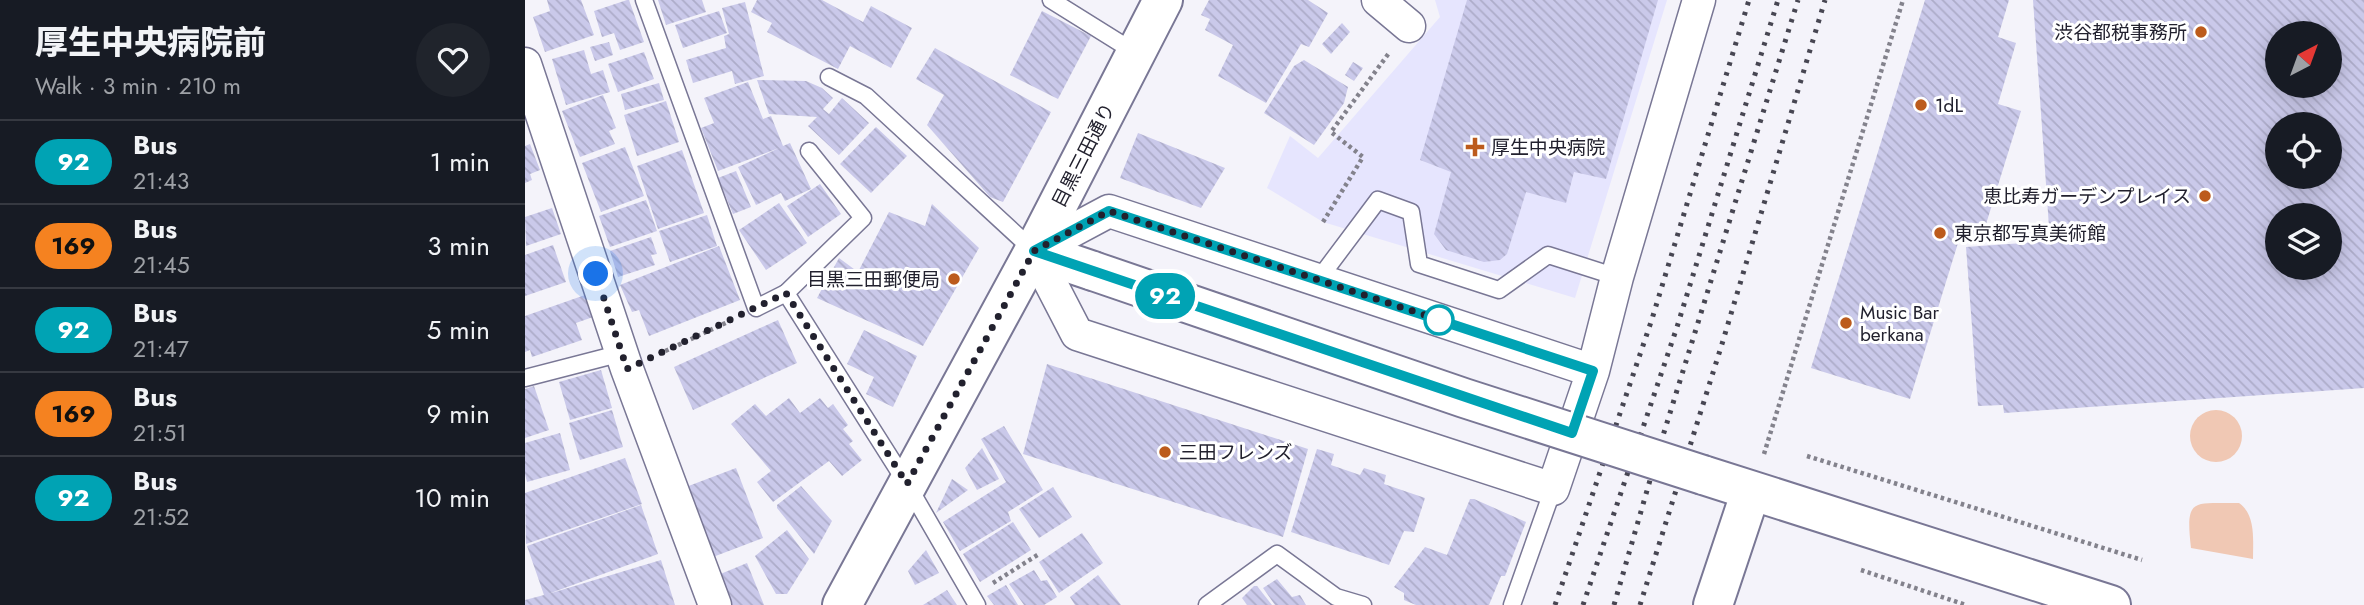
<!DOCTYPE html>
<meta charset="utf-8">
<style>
body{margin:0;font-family:Jost,"Noto Sans JP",sans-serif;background:#20242c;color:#f1f3f6;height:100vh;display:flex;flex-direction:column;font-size:26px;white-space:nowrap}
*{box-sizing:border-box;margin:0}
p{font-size:23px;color:#9ea1a6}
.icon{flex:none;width:38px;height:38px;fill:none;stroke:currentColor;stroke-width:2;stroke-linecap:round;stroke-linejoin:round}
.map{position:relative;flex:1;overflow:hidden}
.panel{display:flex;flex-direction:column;background:#171b24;width:525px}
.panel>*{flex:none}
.badge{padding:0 14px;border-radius:23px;font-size:24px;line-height:46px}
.needle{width:46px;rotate:41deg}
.controls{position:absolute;left:1740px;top:21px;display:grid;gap:14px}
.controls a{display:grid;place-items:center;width:77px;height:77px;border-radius:50%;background:#171b24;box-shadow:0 4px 18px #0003;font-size:35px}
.you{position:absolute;width:35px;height:35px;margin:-18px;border:5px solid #fff;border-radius:50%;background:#1a73e8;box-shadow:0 0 0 10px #1a73e833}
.map>.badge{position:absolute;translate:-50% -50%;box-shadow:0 0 0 4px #fff}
.round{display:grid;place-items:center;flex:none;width:74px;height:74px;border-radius:37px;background:#20242c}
.summary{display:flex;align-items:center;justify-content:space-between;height:119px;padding:0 35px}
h1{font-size:33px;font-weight:800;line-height:52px}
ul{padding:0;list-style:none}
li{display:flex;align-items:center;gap:21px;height:84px;padding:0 35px;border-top:2px solid #363941}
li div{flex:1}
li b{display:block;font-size:26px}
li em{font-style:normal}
li .badge{min-width:77px;font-weight:700;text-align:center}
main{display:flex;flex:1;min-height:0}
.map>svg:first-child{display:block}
.built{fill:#e6e5fe}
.garden{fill:#f0c8b4}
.building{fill:url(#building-back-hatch);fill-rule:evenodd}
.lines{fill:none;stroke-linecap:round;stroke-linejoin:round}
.service-casing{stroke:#797795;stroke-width:19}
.minor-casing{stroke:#797795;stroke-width:35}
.tertiary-casing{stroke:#797795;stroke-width:42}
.path{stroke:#83828c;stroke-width:4.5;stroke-dasharray:3.5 3.5;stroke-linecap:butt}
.service{stroke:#fff;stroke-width:16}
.minor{stroke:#fff;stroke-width:32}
.tertiary{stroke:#fff;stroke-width:38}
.rail{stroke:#474652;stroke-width:5;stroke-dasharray:3.5 7;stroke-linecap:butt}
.tertiary-bridge-casing{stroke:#797795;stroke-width:42;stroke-linecap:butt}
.tertiary-bridge{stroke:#fff;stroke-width:38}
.line-casing{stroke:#fff;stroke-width:16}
.line{stroke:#00a3b4;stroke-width:10}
.walk{stroke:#22212e;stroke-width:7;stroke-dasharray:0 12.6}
.poi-dot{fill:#bc5b1c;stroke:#fff;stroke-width:2.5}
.stop-dot{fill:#fff;stroke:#00a3b4;stroke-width:3.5}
.labels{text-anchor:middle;stroke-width:6;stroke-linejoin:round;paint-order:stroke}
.poi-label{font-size:19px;fill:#22212e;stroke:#fff;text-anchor:start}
.street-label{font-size:19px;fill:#22212e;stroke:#fff}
</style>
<main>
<section class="panel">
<div class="summary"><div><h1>厚生中央病院前</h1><p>Walk · 3 min · 210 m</p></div><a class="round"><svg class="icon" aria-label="heart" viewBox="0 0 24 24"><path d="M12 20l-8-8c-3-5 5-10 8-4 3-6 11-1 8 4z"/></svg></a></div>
<ul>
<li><span class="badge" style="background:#00a3b4;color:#fff">92</span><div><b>Bus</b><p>21:43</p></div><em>1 min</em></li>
<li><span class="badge" style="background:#f58220;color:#111">169</span><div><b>Bus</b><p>21:45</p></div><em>3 min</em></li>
<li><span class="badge" style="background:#00a3b4;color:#fff">92</span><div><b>Bus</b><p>21:47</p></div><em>5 min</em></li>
<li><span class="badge" style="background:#f58220;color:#111">169</span><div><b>Bus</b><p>21:51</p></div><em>9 min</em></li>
<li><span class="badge" style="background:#00a3b4;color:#fff">92</span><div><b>Bus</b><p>21:52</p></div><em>10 min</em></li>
</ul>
</section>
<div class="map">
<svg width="1839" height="605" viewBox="0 0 1839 605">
<defs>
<pattern id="building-back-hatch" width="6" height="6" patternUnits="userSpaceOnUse" patternTransform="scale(1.75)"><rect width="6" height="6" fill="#cac9ea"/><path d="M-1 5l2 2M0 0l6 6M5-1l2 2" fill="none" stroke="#adacc9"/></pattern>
</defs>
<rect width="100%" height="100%" fill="#f4f3fa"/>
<polygon class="built" points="910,0 1142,0 1050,298 798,222 742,188 765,136 793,158 915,17"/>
<g class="garden">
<circle cx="1691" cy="436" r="26"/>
<path d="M1714,503C1731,515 1728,540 1728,559L1666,548C1660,496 1668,504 1714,503Z"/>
</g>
<g class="building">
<polygon points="22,0 56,0 69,35 20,52 8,17 25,11"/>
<polygon points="102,0 104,0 119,42 95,50 89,33 77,37 69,11"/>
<polygon points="133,0 177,0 181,12 141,25"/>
<polygon points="232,0 297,0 338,22 346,6 387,28 366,68 325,46 313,69 242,32 247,23 226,12"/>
<polygon points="684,0 783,0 803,13 784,47 776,44 741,103 693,76 708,45 680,30 685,19 676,15"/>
<polygon points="942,0 1133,0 1081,179 1049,172 1041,203 1001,192 982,254 975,260 959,262 921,250 909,234 926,172 895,160"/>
<polygon points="1400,0 1484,0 1473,37 1491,43 1473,104 1496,111 1457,237 1437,230 1385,399 1286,368"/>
<path d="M1508,0H1839V388L1479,413L1478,405L1453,406L1441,247L1525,241ZM1752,33H1804V86H1752ZM1752,124H1804V177H1752ZM1752,215H1804V268H1752Z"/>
<polygon points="220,2 239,76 210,84 207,71 168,83 161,60 201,48 199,36 204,34 197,8"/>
<polygon points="194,11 202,33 158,48 150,25"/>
<polygon points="517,11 566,36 533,99 485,75"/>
<polygon points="817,23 825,32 806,54 797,44"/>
<polygon points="84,42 88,55 70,61 65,47"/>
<polygon points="410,48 526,112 478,202 465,197 402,125 419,95 391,79"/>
<polygon points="59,50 66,74 78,70 85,92 41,105 27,59"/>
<polygon points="119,52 129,79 93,92 83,64"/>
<polygon points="779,60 823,87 819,103 789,145 739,113 769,66"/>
<polygon points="828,62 838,68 829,81 820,75"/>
<polygon points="232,80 281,81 297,88 308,98 298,109 304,114 317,98 344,123 314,155 283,126 292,117 244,114"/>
<polygon points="223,82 238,119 246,116 258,146 265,143 286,189 260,201 256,193 231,205 213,167 254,148 193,171 176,128 189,123 179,98"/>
<polygon points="134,83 139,100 100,110 96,94"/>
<polygon points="78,95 91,128 84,131 90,144 55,157 37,111"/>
<polygon points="141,101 154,142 112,156 99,115"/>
<polygon points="351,127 382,156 346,193 315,164"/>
<polygon points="613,133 700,168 676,208 595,178"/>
<polygon points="5,144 15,170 5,174 7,180 0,183 0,146"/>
<polygon points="100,147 119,196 76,212 57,163"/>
<polygon points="157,150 179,213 133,229 112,166"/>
<polygon points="211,171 226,207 208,214 193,178"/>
<polygon points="295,184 316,214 283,237 262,206"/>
<polygon points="121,200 132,231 85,247 74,216"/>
<polygon points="254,203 282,243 241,270 214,230"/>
<polygon points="407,204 454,248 398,346 292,298 314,258 333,272 364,212 400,226"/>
<polygon points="27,208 36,234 1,246 0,217"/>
<polygon points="182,215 192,246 145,262 134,231"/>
<polygon points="126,237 132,254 126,255 130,265 93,277 85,251"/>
<polygon points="28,245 41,282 0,296 0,255"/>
<polygon points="194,246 215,300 124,336 114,310 107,312 95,285"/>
<polygon points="60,295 68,317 51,323 57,340 7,357 5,350 0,352 0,316"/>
<polygon points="253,320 272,363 168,410 149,367"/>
<polygon points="339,330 392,356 368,407 341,394 349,377 322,364"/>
<polygon points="522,364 783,449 758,537 498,454"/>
<polygon points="76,370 87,408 45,420 34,382"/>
<polygon points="9,386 24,430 0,438 0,389"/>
<polygon points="264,398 275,413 295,398 303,408 308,404 323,425 318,429 328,441 324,444 337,460 317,476 304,461 248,502 232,482 246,471 206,424 230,404 241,416"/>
<polygon points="87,410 98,447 55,460 44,423"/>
<polygon points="479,426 518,490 483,512 486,521 435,551 418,522 481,482 456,439"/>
<polygon points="35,433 45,470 2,482 0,474 0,443"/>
<polygon points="457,448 474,479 452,490 440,468"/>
<polygon points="792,449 809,454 806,465 835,475 839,468 861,475 859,484 900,498 889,532 879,531 864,565 766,532"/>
<polygon points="100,458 117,504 1,544 0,493"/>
<polygon points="211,468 238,538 180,560 153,490"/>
<polygon points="427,479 443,490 411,513"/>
<polygon points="276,486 307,521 289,554 252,508 252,505"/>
<polygon points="528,487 547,517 514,538 494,509"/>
<polygon points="945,499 949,499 1001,522 980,576 976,576 964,605 891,605 879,600 879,593 869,587 900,547 922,555"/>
<polygon points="116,505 133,554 23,594 136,560 150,605 0,605 0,600 19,595 2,546"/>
<polygon points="488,522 506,550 455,582 438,554"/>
<polygon points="262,530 284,559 262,594 251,594 230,556"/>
<polygon points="557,533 578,563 534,593 514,562"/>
<polygon points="401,550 414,573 390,585 383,571"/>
<polygon points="222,563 239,605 192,605 181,580"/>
<polygon points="509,570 516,581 522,580 532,597 519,605 499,605 484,584"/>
<polygon points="573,575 596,605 550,605 545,597"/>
<polygon points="752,579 767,597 775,595 781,605 750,605 738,588"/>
<polygon points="481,585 493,605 469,605 462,596"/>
<polygon points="729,586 732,586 747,605 722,605 717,598"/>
<polygon points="422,590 432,605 398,605"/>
</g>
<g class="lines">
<g class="service-casing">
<g id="service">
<polyline points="119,0 231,308 261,293 382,484 452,605"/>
<polyline points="526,0 611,53"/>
<polyline points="304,77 341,96 509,251"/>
<polyline points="793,280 853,200 886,212 894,264 974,290 1023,255 1092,277"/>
<polyline points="261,293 338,218 284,151"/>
<polyline points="0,378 97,353"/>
<polyline points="682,605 752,554 811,597 838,605"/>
<polyline points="987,605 1028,489"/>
</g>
</g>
<g class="minor-casing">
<g id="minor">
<polyline points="853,0 884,26"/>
<polyline points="0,64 102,369 190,605"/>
<polyline points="1068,371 584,211 509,251 552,334 1028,489 1068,371 1092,277 1174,0"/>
</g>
</g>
<g class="tertiary-casing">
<g id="tertiary">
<polyline points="509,251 568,271"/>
<polyline points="1178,475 1586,605"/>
<polyline points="317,605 509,251 638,0"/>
<polyline points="1188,605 1226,491"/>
</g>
</g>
<g class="path">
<polyline points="798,222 838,157 806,132 864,53"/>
<polyline points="134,354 209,319"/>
<polyline points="1239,454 1378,0"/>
<polyline points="1282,456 1617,560"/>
<polyline points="1336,570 1441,605"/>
<polyline points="468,583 514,554"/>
</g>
<use href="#service" class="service"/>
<use href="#minor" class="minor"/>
<use href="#tertiary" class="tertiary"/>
<g class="rail">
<polyline points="1030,605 1127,319 1224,0"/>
<polyline points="1058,605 1152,327 1253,0"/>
<polyline points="1089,605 1136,442 1273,0"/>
<polyline points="1115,605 1197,344 1300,0"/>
</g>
<g class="tertiary-bridge-casing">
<polyline id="tertiary-bridge" points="568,271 939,398 1178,475"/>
</g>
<use href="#tertiary-bridge" class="tertiary-bridge"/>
</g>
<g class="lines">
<g class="line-casing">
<polygon id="line" points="584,211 1068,371 1047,433 509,251"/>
</g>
<use href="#line" class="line"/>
<polyline class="walk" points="71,274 102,369 261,293 382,484 509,251 584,211 918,321 914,320"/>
</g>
<g class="poi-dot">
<circle cx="1676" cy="32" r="7"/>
<circle cx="1396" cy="105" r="7"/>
<path d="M946.5 136.5h7v7h7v7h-7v7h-7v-7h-7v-7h7z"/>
<circle cx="1680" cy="196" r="7"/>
<circle cx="1415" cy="233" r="7"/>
<circle cx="429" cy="279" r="7"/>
<circle cx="1321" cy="323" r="7"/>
<circle cx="640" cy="452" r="7"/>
</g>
<circle class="stop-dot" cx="914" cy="320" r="14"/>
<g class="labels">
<g class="poi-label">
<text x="1662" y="39" text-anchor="end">渋谷都税事務所</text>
<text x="1410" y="112">1dL</text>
<text x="966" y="154">厚生中央病院</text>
<text x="1666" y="203" text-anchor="end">恵比寿ガーデンプレイス</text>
<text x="1429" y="240">東京都写真美術館</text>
<text x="415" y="286" text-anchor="end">目黒三田郵便局</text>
<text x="1335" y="319">Music Bar<tspan x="1335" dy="22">berkana</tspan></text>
<text x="654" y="459">三田フレンズ</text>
</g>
<g class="street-label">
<text transform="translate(558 155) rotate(-63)" y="7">目黒三田通り</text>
</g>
</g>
</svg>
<div class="controls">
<a><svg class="needle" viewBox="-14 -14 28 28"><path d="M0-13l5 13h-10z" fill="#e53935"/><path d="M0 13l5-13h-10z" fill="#9ea1a6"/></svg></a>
<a><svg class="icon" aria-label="locate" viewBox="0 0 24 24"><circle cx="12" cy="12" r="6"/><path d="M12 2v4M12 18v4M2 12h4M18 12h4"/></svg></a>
<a><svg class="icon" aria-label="layers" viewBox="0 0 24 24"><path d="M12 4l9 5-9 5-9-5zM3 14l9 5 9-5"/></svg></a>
</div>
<div class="you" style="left:71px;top:274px"></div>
<b class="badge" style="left:640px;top:296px;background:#00a3b4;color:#fff">92</b>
</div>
</main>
